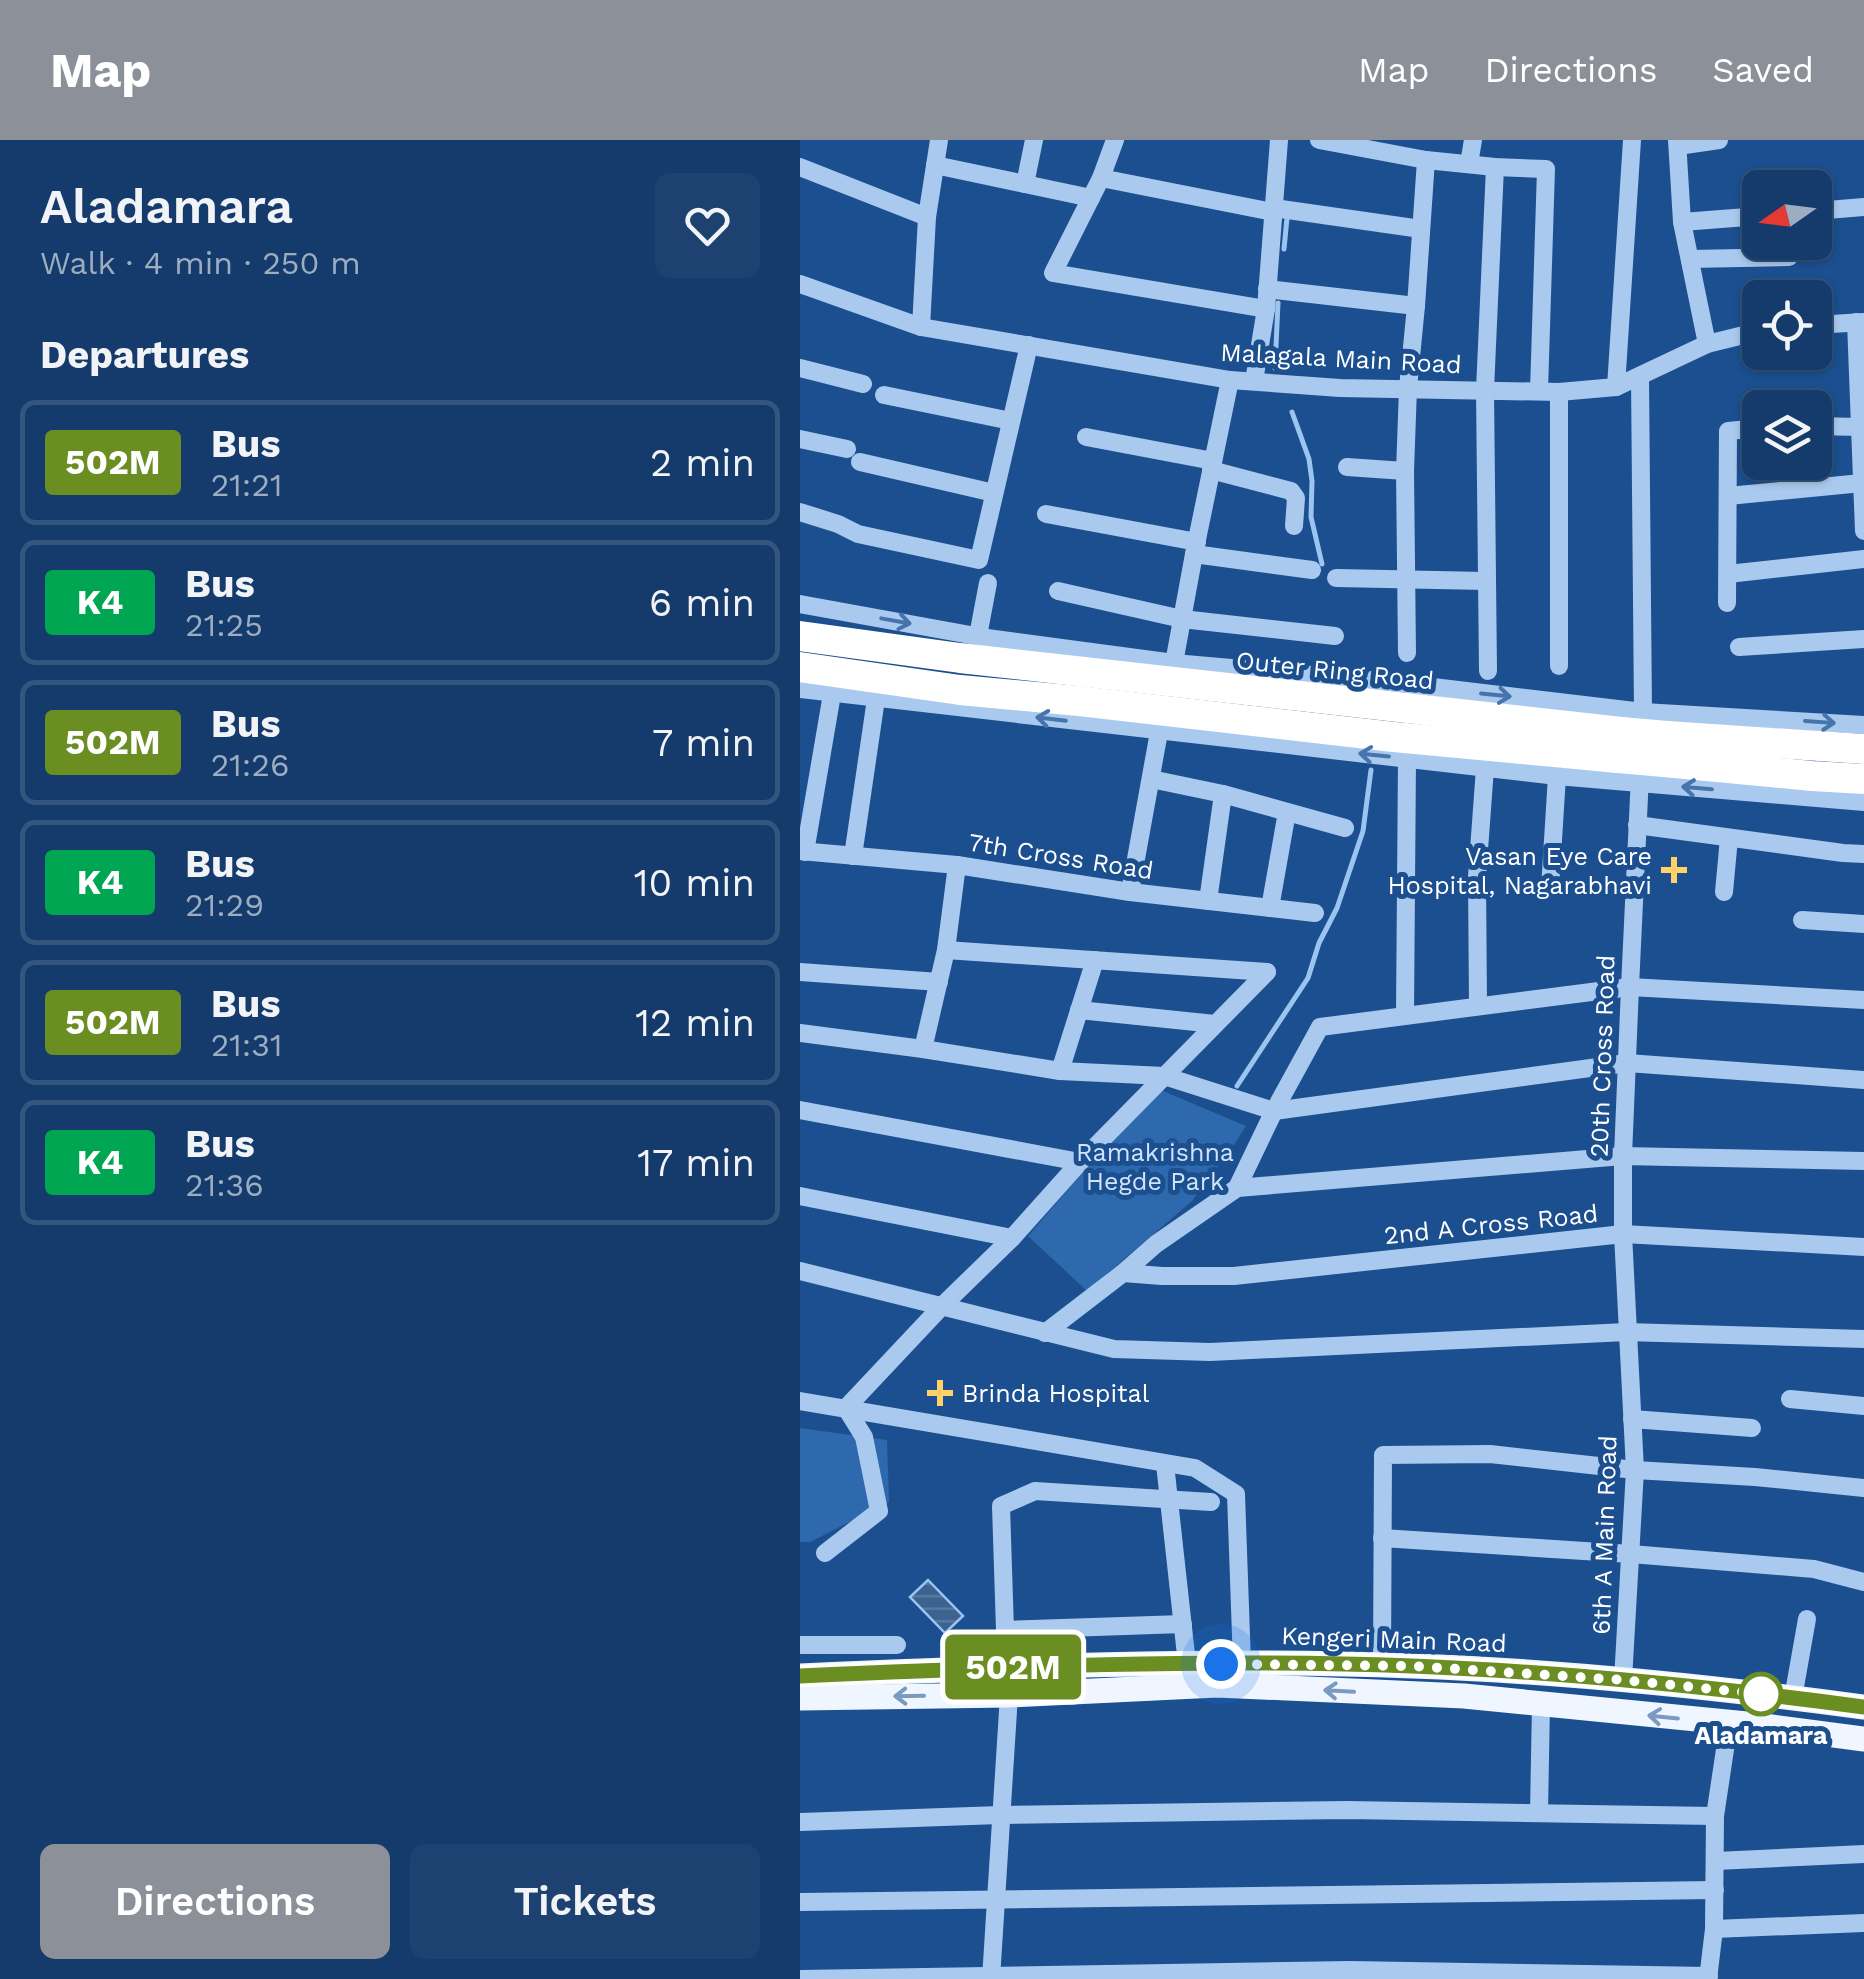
<!DOCTYPE html>
<meta charset="utf-8">
<style>
body{margin:0;font-family:"Work Sans",sans-serif;background:#1d4271;color:#f1f3f6;height:100vh;display:flex;flex-direction:column;font-size:38px;white-space:nowrap}
*{box-sizing:border-box;margin:0}
p{font-size:32px;color:#9dadc1}
.icon{flex:none;width:55px;height:55px;fill:none;stroke:currentColor;stroke-width:2;stroke-linecap:round;stroke-linejoin:round}
.map{position:relative;flex:1;overflow:hidden}
.panel{display:flex;flex-direction:column;background:#143b6b;width:800px}
.panel>*{flex:none}
.badge{padding:0 20px;border-radius:8px;font-size:35px;line-height:65px}
.needle{width:65px;rotate:256deg}
.fabs{position:absolute;left:942px;top:30px;display:grid;gap:20px}
.fabs a{display:grid;place-items:center;width:90px;height:90px;border-radius:15px;background:#143b6b;box-shadow:0 2px 8px #0004,0 0 0 2px #33557e;font-size:50px}
.you{position:absolute;width:50px;height:50px;margin:-25px;border:8px solid #fff;border-radius:50%;background:#1a73e8;box-shadow:0 0 0 15px #1a73e833}
.map>.badge{position:absolute;translate:-50% -50%;box-shadow:0 0 0 5px #fff}
h2{padding:0 40px;font-size:38px;line-height:90px}
.round{display:grid;place-items:center;flex:none;width:105px;height:105px;border-radius:15px;background:#1d4271}
.overview{display:flex;align-items:center;justify-content:space-between;height:170px;padding:0 40px}
h1{font-size:48px;font-weight:600;line-height:75px}
.action{display:flex;gap:20px;margin-top:auto;padding:20px 40px}
.action a{flex:1;height:115px;border-radius:15px;background:#8c9099;color:#fff;font-size:40px;font-weight:600;line-height:115px;text-align:center}
.action a+a{background:#1d4271;color:#f1f3f6}
ul{padding:0;list-style:none}
li{display:flex;align-items:center;gap:30px;height:125px;margin:0 20px 15px;padding:0 20px;border:5px solid #33557e;border-radius:15px}
li div{flex:1}
li b{display:block;font-size:38px}
li em{font-style:normal}
li .badge{min-width:110px;font-weight:700;text-align:center}
header{display:flex;align-items:center;gap:60px;box-sizing:border-box;height:140px;padding:0 50px;background:#8c9099;color:#fff}
header strong{font-size:48px}
nav{display:flex;gap:55px;margin-inline-start:auto;font-size:35px}
main{display:flex;flex:1;min-height:0}
.map>svg:first-child{display:block}
.green{fill:#2e69ad}
.water{fill:url(#water-rules);stroke:#9cc4f0;stroke-width:2.5}
.lines{fill:none;stroke-linecap:round;stroke-linejoin:round}
.stream{stroke:#9cc4f0;stroke-width:5}
.minor{stroke:#a9c9ee;stroke-width:18}
.major{stroke:#f0f6ff;stroke-width:25}
.highway{stroke:#fff;stroke-width:30}
.highway-bridge{stroke:#fff;stroke-width:30}
.oneway{stroke:#4674ac}
.oneway2{stroke:#7b9ac1}
.line-casing{stroke:#fff;stroke-width:22}
.line{stroke:#6b8e23;stroke-width:15}
.walk{stroke:#fff;stroke-width:10;stroke-dasharray:0 18}
.poi-dot{fill:#ffd166;stroke:#1b4f8f;stroke-width:4}
.stop-dot{fill:#fff;stroke:#6b8e23;stroke-width:5}
.labels{text-anchor:middle;stroke-width:10;stroke-linejoin:round;paint-order:stroke}
.street-label{font-size:25px;fill:#fff;stroke:#1b4f8f}
.poi-label{font-size:25px;fill:#fff;stroke:#1b4f8f;text-anchor:end}
.park-label{font-size:25px;fill:#cfe3fa;stroke:#1b4f8f}
.stop-label{font-size:25px;font-weight:bold;fill:#fff;stroke:#1b4f8f}
</style>
<header>
<strong>Map</strong>
<nav><a>Map</a><a>Directions</a><a>Saved</a></nav>
</header>
<main>
<section class="panel">
<div class="overview"><div><h1>Aladamara</h1><p>Walk · 4 min · 250 m</p></div><a class="round"><svg class="icon" aria-label="heart" viewBox="0 0 24 24"><path d="M12 20l-8-8c-3-5 5-10 8-4 3-6 11-1 8 4z"/></svg></a></div>
<h2>Departures</h2>
<ul>
<li><span class="badge" style="background:#6b8e23;color:#fff">502M</span><div><b>Bus</b><p>21:21</p></div><em>2 min</em></li>
<li><span class="badge" style="background:#00a651;color:#fff">K4</span><div><b>Bus</b><p>21:25</p></div><em>6 min</em></li>
<li><span class="badge" style="background:#6b8e23;color:#fff">502M</span><div><b>Bus</b><p>21:26</p></div><em>7 min</em></li>
<li><span class="badge" style="background:#00a651;color:#fff">K4</span><div><b>Bus</b><p>21:29</p></div><em>10 min</em></li>
<li><span class="badge" style="background:#6b8e23;color:#fff">502M</span><div><b>Bus</b><p>21:31</p></div><em>12 min</em></li>
<li><span class="badge" style="background:#00a651;color:#fff">K4</span><div><b>Bus</b><p>21:36</p></div><em>17 min</em></li>
</ul>
<div class="action"><a>Directions</a><a>Tickets</a></div>
</section>
<div class="map">
<svg width="1064" height="1839" viewBox="0 0 1064 1839">
<defs>
<pattern id="water-rules" width="6" height="5" patternUnits="userSpaceOnUse" patternTransform="scale(2.5)"><rect width="6" height="5" fill="#3c6290"/><path d="M0 2.5h6" fill="none" stroke="#597aa1"/></pattern>
</defs>
<rect width="100%" height="100%" fill="#1b4f8f"/>
<g class="green">
<polygon points="356,948 446,986 432,1008 392,1061 287,1151 228,1096"/>
<polygon points="0,1288 87,1300 89,1362 10,1402 0,1402"/>
</g>
<polygon class="water" points="128,1440 163,1476 145,1493 110,1457"/>
<g class="lines">
<g class="stream">
<polyline points="484,109 487,78"/>
<polyline points="475,228 478,163"/>
<polyline points="492,272 509,319 512,341 511,377 522,424"/>
<polyline points="437,946 508,838 519,803 537,768 563,691 571,630"/>
</g>
<g class="minor">
<polyline points="315,0 301,38 253,133 466,169"/>
<polyline points="519,0 626,20 695,27 746,29 739,251"/>
<polyline points="877,0 882,82 907,204"/>
<polyline points="878,6 919,0"/>
<polyline points="669,24 673,0"/>
<polyline points="135,25 291,58"/>
<polyline points="0,27 127,77"/>
<polyline points="301,38 473,72"/>
<polyline points="225,44 234,0"/>
<polyline points="474,68 621,89"/>
<polyline points="1015,71 1064,67"/>
<polyline points="882,82 960,76"/>
<polyline points="890,119 989,117"/>
<polyline points="0,144 121,187 430,240 540,248 759,252 816,247 907,204 960,191"/>
<polyline points="467,149 616,166"/>
<polyline points="1056,182 1064,391"/>
<polyline points="1015,185 1064,182"/>
<polyline points="121,187 127,77 139,0"/>
<polyline points="0,228 63,244"/>
<polyline points="454,241 466,169 479,0"/>
<polyline points="816,247 832,0"/>
<polyline points="84,255 211,281"/>
<polyline points="1015,286 1060,287"/>
<polyline points="286,297 413,321"/>
<polyline points="0,299 47,309"/>
<polyline points="60,322 194,353"/>
<polyline points="547,327 605,331"/>
<polyline points="411,330 491,351 496,358 494,386"/>
<polyline points="928,356 1062,343"/>
<polyline points="0,372 38,384 58,394 179,420 229,205"/>
<polyline points="246,374 397,402"/>
<polyline points="394,414 512,430"/>
<polyline points="928,434 1064,419"/>
<polyline points="536,438 686,441"/>
<polyline points="258,451 382,479 535,496"/>
<polyline points="927,463 928,291 960,288"/>
<polyline points="0,464 187,498 374,523 591,542 843,572 1064,585"/>
<polyline points="178,496 188,443"/>
<polyline points="939,507 1064,499"/>
<polyline points="607,513 605,331 608,248 616,166 626,20"/>
<polyline points="374,523 394,414 430,240"/>
<polyline points="759,526 759,252"/>
<polyline points="688,531 685,250 695,27"/>
<polyline points="0,549 757,636 1064,662"/>
<polyline points="351,639 423,654 408,761"/>
<polyline points="423,654 545,688"/>
<polyline points="837,685 1043,713 1064,714"/>
<polyline points="0,711 157,725 330,752 515,773"/>
<polyline points="5,712 32,554"/>
<polyline points="53,716 76,559"/>
<polyline points="750,748 757,636"/>
<polyline points="330,752 359,592"/>
<polyline points="924,752 929,698"/>
<polyline points="470,768 487,672"/>
<polyline points="1002,780 1064,784"/>
<polyline points="146,810 467,832"/>
<polyline points="0,832 139,842"/>
<polyline points="678,865 677,737 685,628"/>
<polyline points="279,870 415,884"/>
<polyline points="605,875 607,619"/>
<polyline points="0,893 123,909 260,931 364,936 474,971 827,923 1064,940"/>
<polyline points="123,909 146,810 157,725"/>
<polyline points="260,931 295,820"/>
<polyline points="0,970 280,1022"/>
<polyline points="437,1048 823,1016 1064,1021"/>
<polyline points="0,1056 212,1098"/>
<polyline points="0,1131 314,1209 410,1212 826,1192 1064,1199"/>
<polyline points="323,1133 362,1136 434,1136 823,1094 1064,1107"/>
<polyline points="245,1193 323,1133 356,1104 437,1048 474,971 520,887 830,847 1064,860"/>
<polyline points="990,1259 1064,1266"/>
<polyline points="0,1261 395,1328 436,1354 442,1524"/>
<polyline points="832,1279 952,1288"/>
<polyline points="365,1324 387,1524"/>
<polyline points="582,1398 831,1414 1014,1429 1064,1442"/>
<polyline points="25,1413 79,1371 64,1297 46,1268 142,1166 212,1098 280,1022 467,832"/>
<polyline points="383,1484 205,1490 201,1366 235,1351 411,1362"/>
<polyline points="0,1505 97,1505"/>
<polyline points="582,1525 583,1315 690,1314 835,1330 955,1337 1064,1348"/>
<polyline points="823,1540 835,1330 823,1094 823,1016 830,847 843,572 840,238"/>
<polyline points="993,1558 1007,1479"/>
<polyline points="739,1673 741,1564"/>
<polyline points="0,1682 200,1675 547,1670 915,1676"/>
<polyline points="916,1721 1064,1714"/>
<polyline points="0,1762 915,1750"/>
<polyline points="914,1789 1064,1783"/>
<polyline points="0,1839 550,1830 909,1836"/>
<polyline points="191,1839 209,1555"/>
<polyline points="908,1839 914,1789 915,1676 929,1583"/>
</g>
<g class="major">
<path d="M0,1536C204,1527 408,1518 612,1526C763,1531 914,1547 1064,1567"/>
<polyline points="0,1558 209,1555 417,1545 664,1556 957,1585 1064,1599"/>
</g>
<g class="highway">
<polyline points="0,496 160,518 821,592"/>
<polyline points="0,527 160,550 279,561 594,597 818,618"/>
<polyline points="867,596 1064,609"/>
<polyline points="864,622 1012,636 1064,639"/>
</g>
<g class="highway-bridge">
<polyline points="821,592 867,596"/>
<polyline points="818,618 864,622"/>
</g>
</g>
<defs><path id="oneway-shaft" d="M-6 0H5M1.5-3L5.5 0L1.5 3" fill="none" stroke-width="1.6" stroke-linecap="round" stroke-linejoin="round" transform="scale(2.5)"/></defs>
<g class="oneway">
<use href="#oneway-shaft" transform="translate(96 481) rotate(10)"/>
<use href="#oneway-shaft" transform="translate(696 555) rotate(6)"/>
<use href="#oneway-shaft" transform="translate(251 579) rotate(-173)"/>
<use href="#oneway-shaft" transform="translate(1020 582) rotate(4)"/>
<use href="#oneway-shaft" transform="translate(574 615) rotate(-174)"/>
<use href="#oneway-shaft" transform="translate(897 648) rotate(-175)"/>
</g>
<g class="oneway2">
<use href="#oneway-shaft" transform="translate(539 1551) rotate(-177)"/>
<use href="#oneway-shaft" transform="translate(109 1556) rotate(179)"/>
<use href="#oneway-shaft" transform="translate(863 1577) rotate(-174)"/>
</g>
<g class="lines">
<g class="line-casing">
<path id="line" d="M0,1536C204,1527 408,1518 612,1526C763,1532 914,1547 1064,1567"/>
</g>
<use href="#line" class="line"/>
<polyline class="walk" points="421,1524 612,1526 823,1540 961,1554"/>
</g>
<g class="poi-dot">
<path d="M869 715h10v10h10v10h-10v10h-10v-10h-10v-10h10z"/>
<path d="M135 1238h10v10h10v10h-10v10h-10v-10h-10v-10h10z"/>
</g>
<circle class="stop-dot" cx="961" cy="1554" r="20"/>
<g class="labels">
<g class="street-label">
<text transform="translate(541 218) rotate(3)" y="9">Malagala Main Road</text>
<text transform="translate(535 530) rotate(6)" y="9">Outer Ring Road</text>
<text transform="translate(261 716) rotate(9)" y="9">7th Cross Road</text>
<text transform="translate(802 916) rotate(-88)" y="9">20th Cross Road</text>
<text transform="translate(691 1084) rotate(-6)" y="9">2nd A Cross Road</text>
<text transform="translate(804 1395) rotate(-88)" y="9">6th A Main Road</text>
<text transform="translate(594 1499) rotate(2)" y="9">Kengeri Main Road</text>
</g>
<g class="poi-label">
<text x="852" y="725">Vasan Eye Care<tspan x="852" dy="29">Hospital, Nagarabhavi</tspan></text>
<text x="162" y="1262" text-anchor="start">Brinda Hospital</text>
</g>
<g class="park-label">
<text x="355" y="1021">Ramakrishna<tspan x="355" dy="29">Hegde Park</tspan></text>
</g>
<g class="stop-label">
<text x="961" y="1604">Aladamara</text>
</g>
</g>
</svg>
<div class="fabs">
<a><svg class="needle" viewBox="-14 -14 28 28"><path d="M0-13l5 13h-10z" fill="#e53935"/><path d="M0 13l5-13h-10z" fill="#9dadc1"/></svg></a>
<a><svg class="icon" aria-label="locate" viewBox="0 0 24 24"><circle cx="12" cy="12" r="6"/><path d="M12 2v4M12 18v4M2 12h4M18 12h4"/></svg></a>
<a><svg class="icon" aria-label="layers" viewBox="0 0 24 24"><path d="M12 4l9 5-9 5-9-5zM3 14l9 5 9-5"/></svg></a>
</div>
<div class="you" style="left:421px;top:1524px"></div>
<b class="badge" style="left:213px;top:1527px;background:#6b8e23;color:#fff">502M</b>
</div>
</main>
